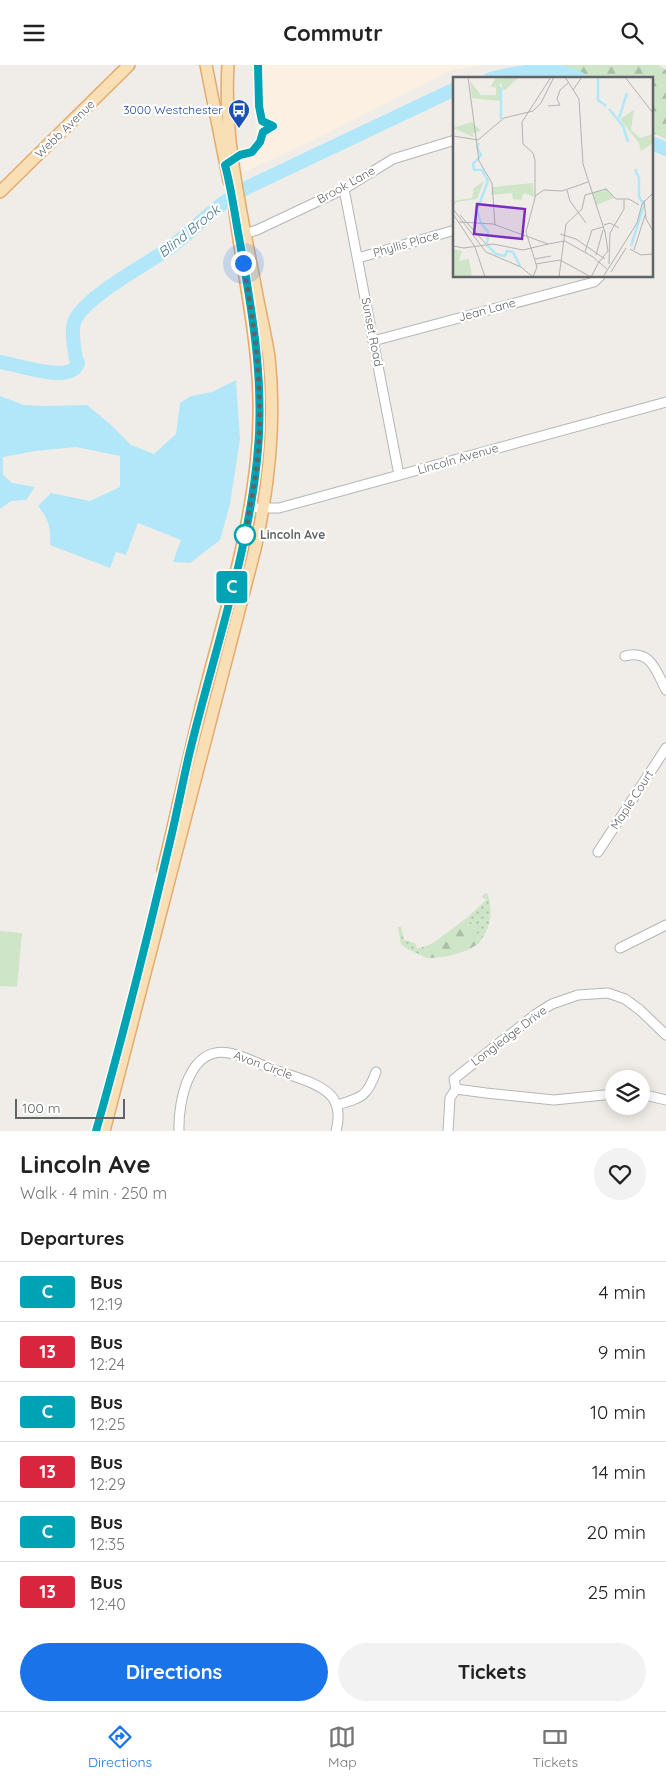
<!DOCTYPE html>
<meta charset="utf-8">
<style>
body{margin:0;font-family:Quicksand,sans-serif;background:#f2f2f2;color:#222;height:100vh;display:flex;flex-direction:column;font-size:19px;white-space:nowrap}
*{box-sizing:border-box;margin:0}
p{font-size:16px;color:#767676}
.icon{flex:none;width:28px;height:28px;fill:none;stroke:currentColor;stroke-width:2;stroke-linecap:round;stroke-linejoin:round}
.map{position:relative;height:1066px;overflow:hidden}
.drawer{display:flex;flex-direction:column;background:#fff;flex:1}
.drawer>*{flex:none}
.badge{padding:0 10px;border-radius:4px;font-size:18px;line-height:32px}
.fabs{position:absolute;left:605px;top:1005px;display:grid;gap:10px}
.fabs a{display:grid;place-items:center;width:45px;height:45px;border-radius:50%;background:#fff;box-shadow:0 2px 12px #0003;font-size:25px}
.scale{position:absolute;left:15px;bottom:12px;width:110px;box-sizing:border-box;padding-left:5px;border:2px solid #606467;border-top:0;font-size:14px;line-height:18px;white-space:nowrap;color:#606467;-webkit-text-stroke:4px #fff;paint-order:stroke}
.you{position:absolute;width:25px;height:25px;margin:-12px;border:4px solid #fff;border-radius:50%;background:#1a73e8;box-shadow:0 0 0 8px #1a73e833}
.map>.badge{position:absolute;translate:-50% -50%;box-shadow:0 0 0 2px #fff}
h2{padding:0 20px;font-size:19px;line-height:45px}
.round{display:grid;place-items:center;flex:none;width:52px;height:52px;border-radius:26px;background:#f2f2f2}
.headline{display:flex;align-items:center;justify-content:space-between;height:85px;padding:0 20px}
h1{font-size:24px;font-weight:800;line-height:38px}
.action{display:flex;gap:10px;margin-top:auto;padding:10px 20px}
.action a{flex:1;height:58px;border-radius:30px;background:#1a73e8;color:#fff;font-size:20px;font-weight:800;line-height:58px;text-align:center}
.action a+a{background:#f2f2f2;color:#222}
ul{padding:0;list-style:none}
li{display:flex;align-items:center;gap:15px;height:60px;padding:0 20px;border-top:1px solid #e0e0e0}
li div{flex:1}
li b{display:block;font-size:19px}
li em{font-style:normal}
li .badge{min-width:55px;font-weight:700;text-align:center}
header{display:flex;justify-content:space-between;align-items:center;height:65px;padding:0 20px;background:#fff;font-size:22px;font-weight:800}
.tab-bar{display:flex;justify-content:space-around;align-items:center;height:70px;border-top:1px solid #e0e0e0;background:#fff;font-size:14px;color:#767676}
.tab-bar a{display:grid;justify-items:center;gap:2px}
.tab-bar .current{color:#1a73e8}
.map>svg:first-child{display:block}
.commercial{fill:#fbf0e2}
.grass{fill:url(#grass-dots)}
.forest{fill:url(#forest-firs)}
.green{fill:#cee5c8}
.water{fill:#b1e7f8}
.lines{fill:none;stroke-linecap:round;stroke-linejoin:round}
.river{stroke:#b1e7f8;stroke-width:14}
.minor-casing{stroke:#b3b6b9;stroke-width:11}
.major-casing{stroke:#e5aa6c;stroke-width:14}
.minor{stroke:#fff;stroke-width:9}
.major{stroke:#f8dfb5;stroke-width:11}
.line-casing{stroke:#fff;stroke-width:11}
.line{stroke:#00a3b4;stroke-width:8}
.walk{stroke:#606467;stroke-width:5;stroke-dasharray:0 9}
.stop-dot{fill:#fff;stroke:#00a3b4;stroke-width:2.5}
.labels{text-anchor:middle;stroke-width:4.5;stroke-linejoin:round;paint-order:stroke}
.transit-label{font-size:12px;fill:#164399;stroke:#fff;text-anchor:end}
.street-label{font-size:12px;fill:#606467;stroke:#fff}
.stop-label{font-size:12px;font-weight:bold;fill:#606467;stroke:#fff;text-anchor:start}
.water-label{font-size:14px;font-style:italic;fill:#437890;stroke:#fff}
.inset-river{fill:none;stroke:#b1e7f8;stroke-width:2.5}
.inset-road{fill:none;stroke:#b2b2b0;stroke-width:1}
.view{fill:#7b2cbf;fill-opacity:0.15;stroke:#7b2cbf;stroke-width:2.5}
.inset-edge{fill:none;stroke:#606467;stroke-width:2.5}
</style>
<header><svg class="icon" aria-label="menu" viewBox="0 0 24 24"><path d="M4 6h16M4 12h16M4 18h16"/></svg>Commutr<svg class="icon" aria-label="search" viewBox="0 0 24 24"><circle cx="10" cy="10" r="6"/><path d="M15 15l6 6"/></svg></header>
<div class="map">
<svg width="666" height="1066" viewBox="0 0 666 1066">
<defs>
<pattern id="grass-dots" width="8" height="8" patternUnits="userSpaceOnUse" patternTransform="scale(1.25)"><rect width="8" height="8" fill="#cee5c8"/><path d="M2 2h.1M6 6h.1" fill="none" stroke="#abbda6" stroke-width="1.8" stroke-linecap="round"/></pattern>
<pattern id="forest-firs" width="22" height="20" patternUnits="userSpaceOnUse" patternTransform="scale(1.25)"><rect width="22" height="20" fill="#cee5c8"/><path d="M5 1l3.5 6h-7zM16 11l3.5 6h-7z" fill="#abbda6"/></pattern>
</defs>
<rect width="100%" height="100%" fill="#f0ede8"/>
<polygon class="commercial" points="254,0 486,0 451,5 314,75 244,107 240,85 250,84 256,74"/>
<g class="grass">
<path d="M485,828L488,829C493,849 491,863 478,879L477,868L468,852L486,835L482,831Z"/>
<polygon points="398,862 401,862 404,875 415,878 417,884 426,881 427,893 407,884 401,879"/>
</g>
<g class="forest">
<polygon points="562,0 658,0 666,5 666,74 652,68 652,14 583,14"/>
<path d="M468,852L477,868L478,879C462,889 446,893 427,893L426,881L433,878Z"/>
</g>
<polygon class="green" points="0,866 22,868 17,922 0,921"/>
<path class="water" d="M236,315L240,374L230,439L220,475L190,498L173,497L181,475L138,458L126,490L116,487L110,503L50,480C51,463 49,454 38,441L51,428L90,436L120,422V391L76,382L35,386L3,392V410L12,418L35,422L26,435L11,436L0,444V331L24,340L46,341L87,340L110,359L131,380L154,389L176,369L180,338L191,331L212,327Z"/>
<g class="lines">
<g class="river">
<path d="M490,14C519,7 553,0 580,14"/>
<polyline points="652,78 666,84"/>
<path d="M0,297C16,299 72,320 78,298L76,294C74,282 70,263 76,253C91,228 146,200 171,182C188,169 202,155 218,142C227,135 237,129 246,123L455,24"/>
</g>
<g class="minor-casing">
<g id="minor">
<polyline points="344,124 399,410"/>
<polyline points="241,170 257,165 344,124 393,94 455,75"/>
<polyline points="358,193 455,165"/>
<polyline points="373,276 594,217 600,211"/>
<polyline points="257,443 279,443 666,337"/>
<path d="M625,591C651,584 656,606 666,625"/>
<polyline points="598,787 666,683"/>
<polyline points="620,883 666,860"/>
<polyline points="456,1024 486,1028 554,1035 614,1029"/>
<polyline points="641,1029 666,1035"/>
<path d="M337,1040C361,1033 367,1032 376,1007"/>
<path d="M179,1066C178,1037 189,980 229,988C245,991 260,1000 275,1005C292,1011 322,1018 333,1033C340,1044 339,1055 336,1066"/>
<polyline points="448,1066 450,1033 456,1024 454,1014 536,949 552,939 578,930 608,928 625,934 640,945 666,970"/>
</g>
</g>
<g class="major-casing">
<g id="major">
<polyline points="206,0 229,116"/>
<polyline points="0,127 129,0"/>
<path d="M163,805C179,740 192,675 209,611C231,527 257,443 259,356C261,284 244,217 235,146"/>
<path d="M104,1066L255,484C269,421 276,356 269,292C266,273 262,255 258,236C244,158 223,80 228,0"/>
</g>
</g>
<use href="#minor" class="minor"/>
<use href="#major" class="major"/>
</g>
<g class="lines">
<g class="line-casing">
<path id="line" d="M96,1066C124,967 149,867 172,768C178,742 183,716 189,690C212,594 247,493 257,395C265,322 253,250 240,178C235,152 232,126 225,100L240,90L252,87L260,77L263,67L273,61L262,56L259,41L258,0"/>
</g>
<use href="#line" class="line"/>
<path class="walk" d="M243,198C258,278 268,361 250,441C248,450 247,463 245,470"/>
</g>
<defs>
<g id="bus-pin" transform="scale(1.125)"><path d="M0 17L-7.5 6A9.5 9.5 0 1 1 7.5 6Z" fill="#1a4fb4" stroke="#fff"/><path d="M-5-6H5V4H4V6H2V4H-2V6H-4V4H-5ZM-3.5-4V0h7V-4ZM-3.5 1.2v1.5H-2V1.2ZM2 1.2v1.5H3.5V1.2Z" fill="#fff"/></g>
</defs>
<g fill-rule="evenodd">
<use href="#bus-pin" x="239" y="45"/>
</g>
<circle class="stop-dot" cx="245" cy="470" r="10"/>
<g class="labels">
<g class="transit-label">
<text x="223" y="49">3000 Westchester</text>
</g>
<g class="street-label">
<text transform="translate(65 64) rotate(-44)" y="4">Webb Avenue</text>
<text transform="translate(346 120) rotate(-29)" y="4">Brook Lane</text>
<text transform="translate(406 179) rotate(-16)" y="4">Phyllis Place</text>
<text transform="translate(487 245) rotate(-15)" y="4">Jean Lane</text>
<text transform="translate(372 267) rotate(79)" y="4">Sunset Road</text>
<text transform="translate(458 394) rotate(-16)" y="4">Lincoln Avenue</text>
<text transform="translate(632 735) rotate(-57)" y="4">Maple Court</text>
<text transform="translate(509 971) rotate(-37)" y="4">Longledge Drive</text>
<text transform="translate(263 1000) rotate(20)" y="4">Avon Circle</text>
</g>
<g class="stop-label">
<text x="260" y="474">Lincoln Ave</text>
</g>
<g class="water-label">
<text transform="translate(189 166) rotate(-39)" y="5">Blind Brook</text>
</g>
</g>
<g transform="translate(453 12)">
<rect width="200" height="200" fill="#f0ede8"/>
<path d="M45,0H66L51,14ZM0,172L9,174L6,184L16,182L19,200H0Z" fill="#cee5c8"/>
<path d="M43,0L47,3V24L19,21L17,4L28,18H43V8L42,11L38,9ZM19,45L28,54L20,56V60L0,51ZM31,104L24,122L4,125L0,129V124L19,121L21,111Z" fill="#cee5c8"/>
<path d="M181,33L178,53L187,61L200,57V66L188,74L186,66L167,42ZM80,106L81,120L71,116L68,123L60,122L59,116L38,118L40,110ZM153,110L161,121L143,128L139,116L148,113L150,115Z" fill="#cee5c8"/>
<path class="inset-river" d="M145,0V23L153,29M156,32L170,49L175,65M166,41L174,16M48,42V10M26,66L24,70L28,78L20,87L21,93H29L35,104L24,133L28,146L35,155L34,167M34,168L43,177L52,179L54,174L60,175L67,189M178,169L191,128L186,120V101L182,92"/>
<path class="inset-road" d="M15,0L26,84L39,106L42,148M112,0L126,22L130,87L152,155L155,174L146,185M172,0L200,36M120,13L129,0M95,29L107,28L104,22L107,13L115,6M0,59L25,63L51,41L80,34L88,26L101,0M114,113L117,124L133,146M82,119L91,113L109,114L135,105M191,123L193,142L200,154M0,132L33,175L68,190L80,200M0,137L22,170L32,200M7,138L33,167M6,145L40,147L95,167L112,164L140,180L154,192M151,148L157,146L166,151M107,157L123,162L152,182M0,169L11,171L40,167L70,173L95,167M177,172L188,178L200,177M181,173L192,138M132,175L139,153L150,150M143,178L150,153M82,182L98,179M107,183L138,200L146,185M83,187L107,183M156,187L157,156L171,132V122M158,195L173,171M80,200L84,190L73,155L82,121V83L80,76L70,67L69,45L98,0M106,200L113,147L129,132L132,118L153,112L163,122H176L186,128M150,200L184,146L189,127L200,116"/>
<path class="view" d="M24,127L72,132L69,162L21,157Z"/>
<rect width="200" height="200" class="inset-edge"/>
</g>
</svg>
<div class="fabs">
<a><svg class="icon" aria-label="layers" viewBox="0 0 24 24"><path d="M12 4l9 5-9 5-9-5zM3 14l9 5 9-5"/></svg></a>
</div>
<div class="scale">100 m</div>
<div class="you" style="left:243px;top:198px"></div>
<b class="badge" style="left:232px;top:522px;background:#00a3b4;color:#fff">C</b>
</div>
<section class="drawer">
<div class="headline"><div><h1>Lincoln Ave</h1><p>Walk · 4 min · 250 m</p></div><a class="round"><svg class="icon" aria-label="heart" viewBox="0 0 24 24"><path d="M12 20l-8-8c-3-5 5-10 8-4 3-6 11-1 8 4z"/></svg></a></div>
<h2>Departures</h2>
<ul>
<li><span class="badge" style="background:#00a3b4;color:#fff">C</span><div><b>Bus</b><p>12:19</p></div><em>4 min</em></li>
<li><span class="badge" style="background:#d7263d;color:#fff">13</span><div><b>Bus</b><p>12:24</p></div><em>9 min</em></li>
<li><span class="badge" style="background:#00a3b4;color:#fff">C</span><div><b>Bus</b><p>12:25</p></div><em>10 min</em></li>
<li><span class="badge" style="background:#d7263d;color:#fff">13</span><div><b>Bus</b><p>12:29</p></div><em>14 min</em></li>
<li><span class="badge" style="background:#00a3b4;color:#fff">C</span><div><b>Bus</b><p>12:35</p></div><em>20 min</em></li>
<li><span class="badge" style="background:#d7263d;color:#fff">13</span><div><b>Bus</b><p>12:40</p></div><em>25 min</em></li>
</ul>
<div class="action"><a>Directions</a><a>Tickets</a></div>
</section>
<nav class="tab-bar">
<a class="current"><svg class="icon" aria-label="directions" viewBox="0 0 24 24"><path d="M12 3l9 9-9 9-9-9zM9 14v-3h6M13 9l2 2-2 2"/></svg>Directions</a>
<a><svg class="icon" aria-label="map" viewBox="0 0 24 24"><path d="M3 6l6-2 6 2 6-2v14l-6 2-6-2-6 2zM9 4v14M15 6v14"/></svg>Map</a>
<a><svg class="icon" aria-label="tickets" viewBox="0 0 24 24"><path d="M3 7h18v10H3zM15 7v10"/></svg>Tickets</a>
</nav>
